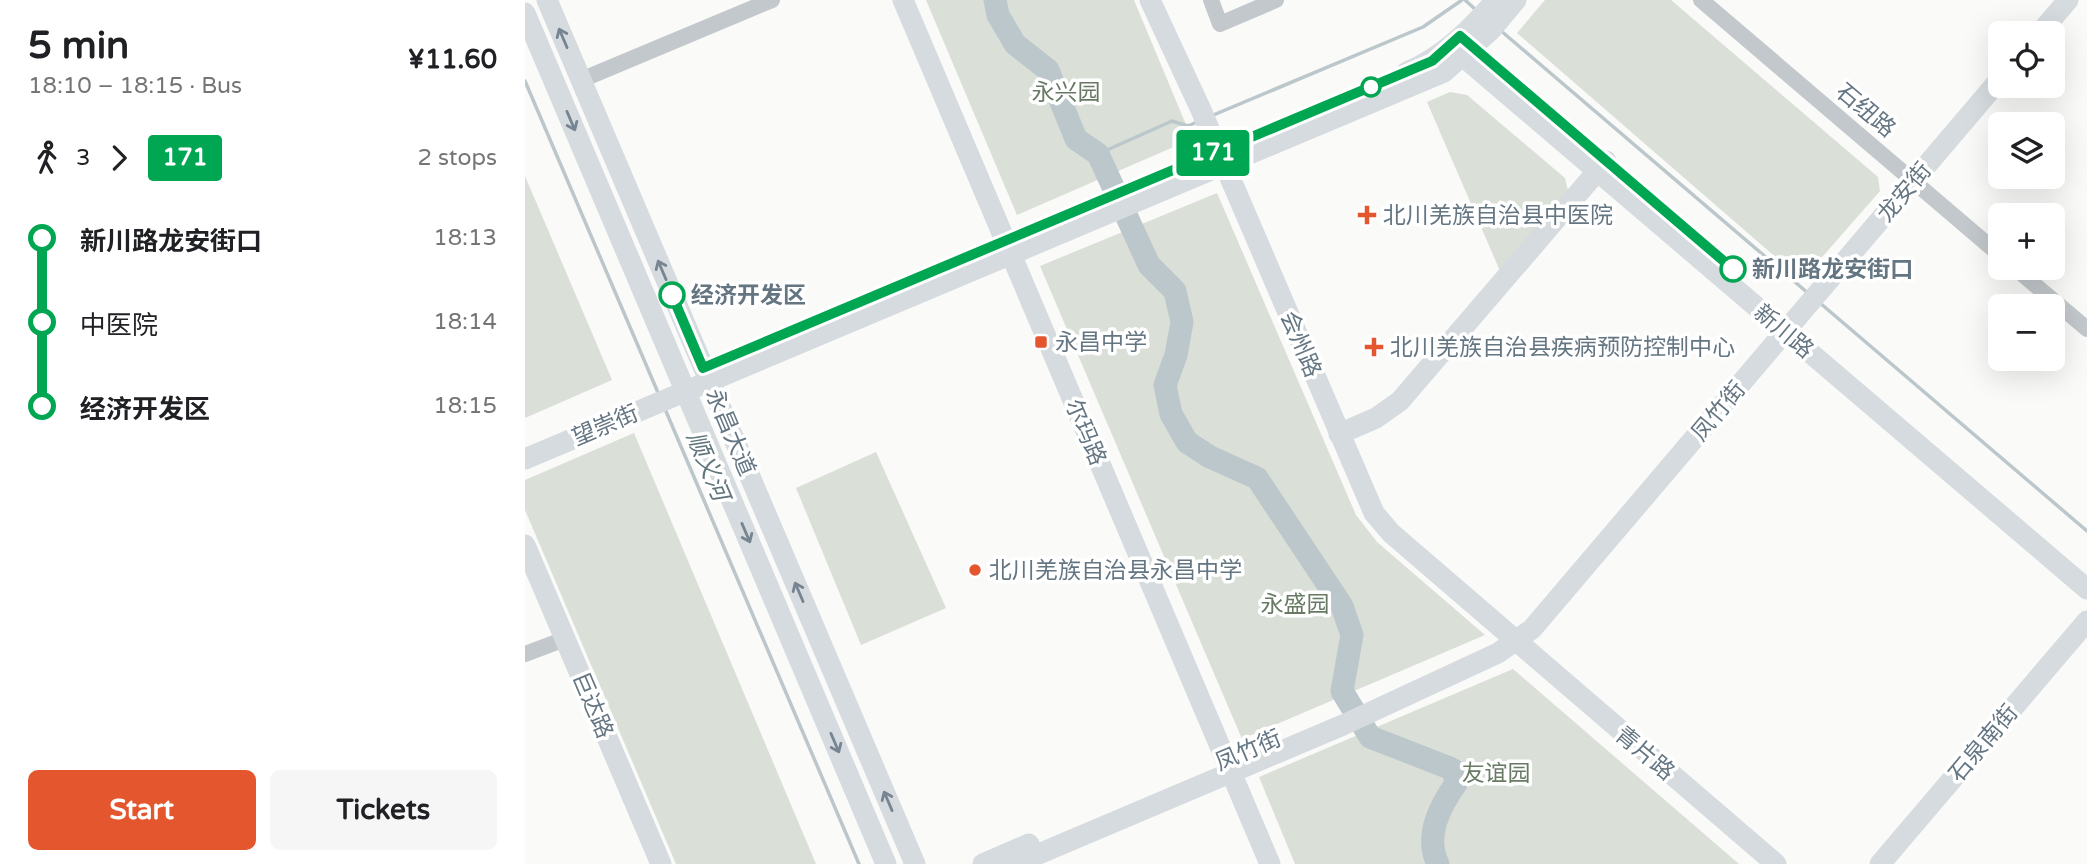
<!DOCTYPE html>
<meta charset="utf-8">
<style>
body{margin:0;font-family:"Varela Round","Noto Sans SC",sans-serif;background:#f6f6f6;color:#202124;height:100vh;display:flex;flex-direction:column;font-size:26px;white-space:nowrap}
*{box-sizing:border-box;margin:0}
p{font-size:23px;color:#757577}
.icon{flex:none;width:38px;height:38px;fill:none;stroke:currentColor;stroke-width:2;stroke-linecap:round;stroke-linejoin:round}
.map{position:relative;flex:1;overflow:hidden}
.details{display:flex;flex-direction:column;background:#fff;width:525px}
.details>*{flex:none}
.badge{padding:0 14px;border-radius:5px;font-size:24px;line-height:46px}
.tools{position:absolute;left:1463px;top:21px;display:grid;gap:14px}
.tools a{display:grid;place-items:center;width:77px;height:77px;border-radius:10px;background:#fff;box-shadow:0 7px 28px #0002;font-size:35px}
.map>.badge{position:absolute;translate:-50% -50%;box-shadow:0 0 0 4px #fff}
.legs{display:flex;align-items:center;gap:10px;height:77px;padding:0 28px;font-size:23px}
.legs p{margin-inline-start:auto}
.head{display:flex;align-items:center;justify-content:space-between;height:119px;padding:0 28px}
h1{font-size:38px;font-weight:800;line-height:52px}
.action{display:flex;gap:14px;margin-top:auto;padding:14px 28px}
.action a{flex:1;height:80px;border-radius:10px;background:#e4572e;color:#fff;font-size:28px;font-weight:800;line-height:80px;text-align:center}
.action a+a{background:#f6f6f6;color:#202124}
ul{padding:0 28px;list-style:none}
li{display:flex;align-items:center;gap:24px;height:84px;font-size:26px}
li i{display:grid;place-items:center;width:10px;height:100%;margin:0 9px;background:currentColor}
li i::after{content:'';width:18px;height:18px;margin:-9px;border:5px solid;border-radius:50%;background:#fff}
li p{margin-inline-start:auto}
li:first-child i{background:linear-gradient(#0000 50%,currentColor 0)}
li:last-child i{background:linear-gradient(currentColor 50%,#0000 0)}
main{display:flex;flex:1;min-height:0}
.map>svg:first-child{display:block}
.green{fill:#dadfd7}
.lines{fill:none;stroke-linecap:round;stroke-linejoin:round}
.stream{stroke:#bbc7cb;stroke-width:3.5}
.river{stroke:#bbc7cb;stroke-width:23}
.street{stroke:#c3c8cc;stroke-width:16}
.secondary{stroke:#d6dbdf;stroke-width:21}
.oneway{stroke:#768591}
.line-1-casing{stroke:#fff;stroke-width:16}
.line-1{stroke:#00a651;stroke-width:10}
.stop-1-dot{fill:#fff;stroke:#00a651;stroke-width:3.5}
.poi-dot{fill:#e4572e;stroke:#fff;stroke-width:2.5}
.labels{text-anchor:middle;stroke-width:7;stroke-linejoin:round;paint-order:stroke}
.park-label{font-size:23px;fill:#687a64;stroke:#fff}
.street-label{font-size:23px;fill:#657683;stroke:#fff}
.poi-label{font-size:23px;fill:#657683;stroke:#fff;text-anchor:start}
.stop-label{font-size:23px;font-weight:bold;fill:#657683;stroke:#fff;text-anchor:start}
.water-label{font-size:24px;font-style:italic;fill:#60757c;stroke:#fff}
</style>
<main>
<section class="details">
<div class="head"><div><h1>5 min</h1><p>18:10 – 18:15 · Bus</p></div><b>¥11.60</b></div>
<div class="legs"><svg class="icon" aria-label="walk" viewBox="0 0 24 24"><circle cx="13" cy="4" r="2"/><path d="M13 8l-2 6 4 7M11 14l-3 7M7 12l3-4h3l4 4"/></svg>3<svg class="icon" aria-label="forward" viewBox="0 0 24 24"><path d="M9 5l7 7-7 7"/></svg><b class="badge" style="background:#00a651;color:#fff">171</b><p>2 stops</p></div>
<ul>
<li><i style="color:#00a651"></i><b>新川路龙安街口</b><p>18:13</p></li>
<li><i style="color:#00a651"></i><span>中医院</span><p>18:14</p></li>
<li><i style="color:#00a651"></i><b>经济开发区</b><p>18:15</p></li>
</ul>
<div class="action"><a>Start</a><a>Tickets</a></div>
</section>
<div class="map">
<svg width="1562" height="864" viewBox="0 0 1562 864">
<rect width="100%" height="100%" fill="#fafaf8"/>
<g class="green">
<polygon points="401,0 609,0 667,139 492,215"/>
<polygon points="1020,0 1146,0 1353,177 1355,191 1277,280 992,33"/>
<polygon points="925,92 942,95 1040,178 1043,191 975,271 902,102"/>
<polygon points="0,176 87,380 0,418"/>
<polygon points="692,193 831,515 852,542 960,635 717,739 515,266"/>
<polygon points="109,433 291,864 151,864 0,510 0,480"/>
<polygon points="351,452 421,608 336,645 271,488"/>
<polygon points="988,669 1214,864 770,864 734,777"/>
</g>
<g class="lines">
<g class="stream">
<polyline points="940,0 951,10"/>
<polyline points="975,30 1284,294"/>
<polyline points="0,81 134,395"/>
<polyline points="686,116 898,27 937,0"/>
<polyline points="573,154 647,121 663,126 672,122"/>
<polyline points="1295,303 1562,531"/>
<polyline points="140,409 334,864"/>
</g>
<path class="river" d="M470,0L473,15L490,44L523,70L551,139L573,154L624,265L650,291L657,322L651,355L640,385L646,414L662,442L685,457L732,478L817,606L827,635L817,691L845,737L927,769L932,782C915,806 899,836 913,864"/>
<g class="street">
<polyline points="686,0 695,24 751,0"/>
<polyline points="1176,0 1475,255"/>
<polyline points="56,80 247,0"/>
<polyline points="1490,268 1562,329"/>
<polyline points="0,654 40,639"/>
</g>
<g class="secondary">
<polyline points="22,0 390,864"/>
<polyline points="378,0 745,864"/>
<polyline points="625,0 676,110 849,513 866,533 1251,864"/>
<polyline points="0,13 361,864"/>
<polyline points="1515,33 1543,0"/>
<polyline points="927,47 1562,589"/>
<path d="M882,72C918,57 946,29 971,0"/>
<polyline points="814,434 851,418 875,401 1081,161"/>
<polyline points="0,459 919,72 965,31 991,0"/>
<polyline points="0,545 136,864"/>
<polyline points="458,864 504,844"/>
<polyline points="490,864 818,725 973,653 1007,629 1475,79"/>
<polyline points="1355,864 1562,621"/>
</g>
</g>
<defs><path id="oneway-shaft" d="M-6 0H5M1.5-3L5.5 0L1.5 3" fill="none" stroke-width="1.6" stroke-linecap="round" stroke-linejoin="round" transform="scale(1.75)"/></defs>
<g class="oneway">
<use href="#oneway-shaft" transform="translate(38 38) rotate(-113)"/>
<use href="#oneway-shaft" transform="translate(46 121) rotate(67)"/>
<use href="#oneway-shaft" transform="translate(137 270) rotate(-113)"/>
<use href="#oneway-shaft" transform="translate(221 533) rotate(67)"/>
<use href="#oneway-shaft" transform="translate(274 592) rotate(-113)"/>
<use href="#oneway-shaft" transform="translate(310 743) rotate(67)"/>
<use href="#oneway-shaft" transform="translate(363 801) rotate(-113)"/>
</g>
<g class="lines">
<g class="line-1-casing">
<polyline id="line-1" points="147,295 178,368 907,61 935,36 1208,269"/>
</g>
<use href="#line-1" class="line-1"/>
</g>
<g class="stop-1-dot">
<circle cx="846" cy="87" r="9"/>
<circle cx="1208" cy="269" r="12"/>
<circle cx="147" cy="295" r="12"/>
</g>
<g class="poi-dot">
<path d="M838.5 204.5h7v7h7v7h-7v7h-7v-7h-7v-7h7z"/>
<rect x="509" y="335" width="14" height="14" rx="3.5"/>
<path d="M845.5 336.5h7v7h7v7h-7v7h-7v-7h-7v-7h7z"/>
<circle cx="450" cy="570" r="7"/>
</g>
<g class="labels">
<g class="park-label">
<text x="541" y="100">永兴园</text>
<text x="770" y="612">永盛园</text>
<text x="971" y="781">友谊园</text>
</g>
<g class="street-label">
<text transform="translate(1341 110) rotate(40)" y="8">石纽路</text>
<text transform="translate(1379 192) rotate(-50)" y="8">龙安街</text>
<text transform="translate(1259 331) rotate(40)" y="8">新川路</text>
<text transform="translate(776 344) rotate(67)" y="8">会州路</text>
<text transform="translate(1193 411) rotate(-50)" y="8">凤竹街</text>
<text transform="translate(80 425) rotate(-23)" y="8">望崇街</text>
<text transform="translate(206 432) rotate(67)" y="8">永昌大道</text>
<text transform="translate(561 432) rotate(67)" y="8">尔玛路</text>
<text transform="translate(68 705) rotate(67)" y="8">巨达路</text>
<text transform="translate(1458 743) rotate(-50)" y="8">石泉南街</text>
<text transform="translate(723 750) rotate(-23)" y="8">凤竹街</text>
<text transform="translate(1120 753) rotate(40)" y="8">青片路</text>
</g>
<g class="poi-label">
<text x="858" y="223">北川羌族自治县中医院</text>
<text x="530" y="350">永昌中学</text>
<text x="865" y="355">北川羌族自治县疾病预防控制中心</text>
<text x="464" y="578">北川羌族自治县永昌中学</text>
</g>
<g class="stop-label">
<text x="1227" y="277">新川路龙安街口</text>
<text x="166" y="303">经济开发区</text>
</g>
<g class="water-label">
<text transform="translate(183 466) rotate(67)" y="8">顺义河</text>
</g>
</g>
</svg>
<div class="tools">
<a><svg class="icon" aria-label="locate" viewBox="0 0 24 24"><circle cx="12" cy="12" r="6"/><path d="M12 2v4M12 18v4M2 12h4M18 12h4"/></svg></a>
<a><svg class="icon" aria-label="layers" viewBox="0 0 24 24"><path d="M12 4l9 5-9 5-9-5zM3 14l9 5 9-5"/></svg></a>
<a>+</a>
<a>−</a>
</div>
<b class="badge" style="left:688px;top:153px;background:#00a651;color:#fff">171</b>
</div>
</main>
